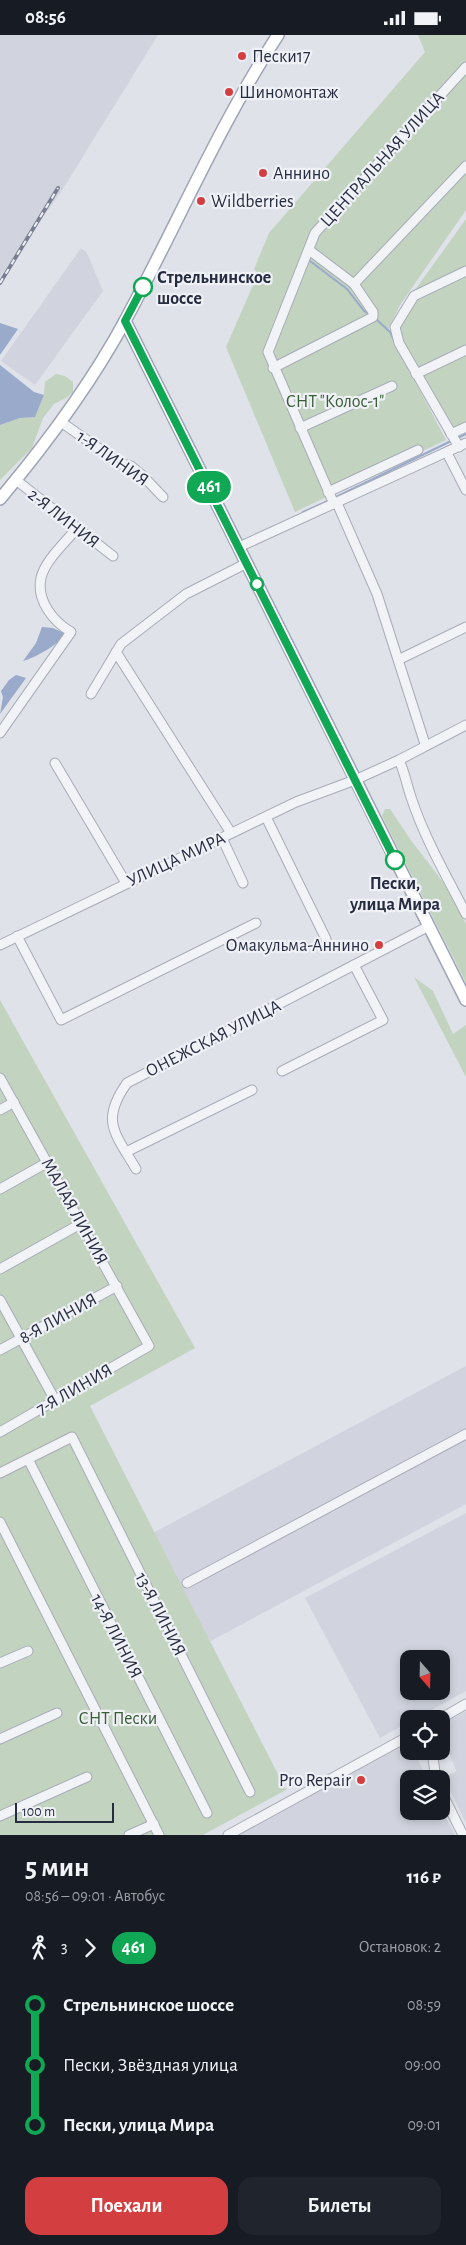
<!DOCTYPE html>
<html lang="ru">
<meta charset="utf-8">
<style>
body{margin:0;font-family:"Alegreya Sans",sans-serif;background:#20242c;color:#f1f3f6;height:100vh;display:flex;flex-direction:column;font-size:19px;white-space:nowrap}
*{box-sizing:border-box;margin:0}
p{font-size:16px;color:#9ea1a6}
.icon{flex:none;width:28px;height:28px;fill:none;stroke:currentColor;stroke-width:2;stroke-linecap:round;stroke-linejoin:round}
.map{position:relative;height:1800px;overflow:hidden}
.panel{display:flex;flex-direction:column;background:#171b24;flex:1}
.panel>*{flex:none}
.badge{padding:0 10px;border-radius:16px;font-size:18px;line-height:32px}
.needle{width:32px;rotate:160deg}
.buttons{position:absolute;left:400px;top:1615px;display:grid;gap:10px}
.buttons a{display:grid;place-items:center;width:50px;height:50px;border-radius:10px;background:#171b24;box-shadow:0 2px 8px #0003;font-size:25px}
.scale{position:absolute;left:15px;bottom:12px;width:99px;box-sizing:border-box;padding-left:5px;border:2px solid #272d41;border-top:0;font-size:14px;line-height:18px;white-space:nowrap;color:#272d41;-webkit-text-stroke:4px #eff1f6;paint-order:stroke}
.map>.badge{position:absolute;translate:-50% -50%;box-shadow:0 0 0 2px #fff}
.legs{display:flex;align-items:center;gap:8px;height:55px;padding:0 25px;font-size:16px}
.legs p{margin-inline-start:auto}
.headline{display:flex;align-items:center;justify-content:space-between;height:85px;padding:0 25px}
h1{font-size:28px;font-weight:600;line-height:38px}
.button{display:flex;gap:10px;margin-top:auto;padding:10px 25px}
.button a{flex:1;height:58px;border-radius:15px;background:#d33f41;color:#fff;font-size:20px;font-weight:600;line-height:58px;text-align:center}
.button a+a{background:#20242c;color:#f1f3f6}
ul{padding:0 25px;list-style:none}
li{display:flex;align-items:center;gap:18px;height:60px;font-size:19px}
li i{display:grid;place-items:center;width:8px;height:100%;margin:0 6px;background:currentColor}
li i::after{content:'';width:12px;height:12px;margin:-6px;border:4px solid;border-radius:50%;background:#171b24}
li p{margin-inline-start:auto}
li:first-child i{background:linear-gradient(#0000 50%,currentColor 0)}
li:last-child i{background:linear-gradient(currentColor 50%,#0000 0)}
.status{display:flex;justify-content:space-between;align-items:center;height:35px;padding:0 25px;background:#171b24;direction:ltr}
.status svg{height:14px;fill:currentColor}
.map>svg:first-child{display:block}
.built{fill:#d1d4de;fill-rule:evenodd}
.green{fill:#c2d3c0}
.water{fill:#99aacb}
.lines{fill:none;stroke-linecap:round;stroke-linejoin:round}
.stream{stroke:#99aacb;stroke-width:2}
.minor-casing{stroke:#a8acb7;stroke-width:11}
.major-casing{stroke:#9ea4b5;stroke-width:14}
.minor{stroke:#f2f3f7;stroke-width:9}
.major{stroke:#fff;stroke-width:11}
.rail-casing{stroke:#787f93;stroke-width:4}
.rail{stroke:#eff1f6;stroke-width:2;stroke-dasharray:5.5;stroke-linecap:butt}
.line-1-casing{stroke:#fff;stroke-width:11}
.line-1{stroke:#10a855;stroke-width:8}
.poi-dot{fill:#d33f41;stroke:#eff1f6;stroke-width:2}
.stop-1-dot{fill:#fff;stroke:#10a855;stroke-width:2.5}
.labels{text-anchor:middle;stroke-width:4.5;stroke-linejoin:round;paint-order:stroke}
.poi-label{font-size:18px;fill:#272d41;stroke:#eff1f6;text-anchor:start}
.street-label{font-size:18px;fill:#272d41;stroke:#eff1f6}
.stop-label{font-size:18px;font-weight:bold;fill:#272d41;stroke:#eff1f6;text-anchor:start}
.park-label{font-size:18px;fill:#365d34;stroke:#eff1f6}
</style>
<div class="status"><b>08:56</b><svg viewBox="0 0 49 12"><path d="M0 12V9h3v3zM5 12V6h3v6zM10 12V3h3v9zM15 12V0h3v12zM26 1h20v11H26zM47 4h2v5h-2z"/></svg></div>
<div class="map">
<svg width="466" height="1800" viewBox="0 0 466 1800">
<rect width="100%" height="100%" fill="#dfe2e9"/>
<g class="built">
<polygon points="0,0 158,0 61,157 0,242"/>
<polygon points="81,213 87,218 103,256 35,350 1,326"/>
<polygon points="466,1331 466,1469 209,1607 153,1498"/>
<path d="M466,1478V1656L415,1684H409V1687L380,1703L305,1563ZM409,1624H441V1656H409Z"/>
<polygon points="466,1676 466,1788 444,1743 456,1736 441,1696 441,1689"/>
<polygon points="407,1703 409,1716 414,1716 427,1744 409,1744 409,1776 441,1776 441,1773 455,1800 224,1800"/>
</g>
<g class="green">
<polygon points="418,0 466,0 466,175 400,270 388,295 446,405 295,477 226,312 258,239 254,234 269,198 425,17"/>
<polygon points="466,184 466,387 452,394 402,307 398,290 416,263 415,255"/>
<polygon points="56,339 65,341 73,347 73,357 66,363 54,369 43,383 32,413 0,445 0,390 20,383 35,382 44,360 45,347"/>
<polygon points="385,774 390,774 410,804 443,847 466,889 466,948 382,781"/>
<polygon points="414,942 433,956 453,999 466,990 466,1042"/>
<polygon points="0,965 195,1313 90,1371 286,1755 203,1800 0,1800"/>
</g>
<g class="water">
<polygon points="0,288 18,294 0,320"/>
<polygon points="0,330 34,357 44,360 35,382 20,383 0,390"/>
<path d="M42,592L53,593L66,599C59,609 35,623 23,626L36,608Z"/>
<polygon points="16,640 26,643 0,679 3,662 1,656 9,645"/>
</g>
<g class="lines">
<g class="stream">
<polyline points="310,226 347,254 364,276 370,279"/>
<polyline points="376,284 390,297 394,305"/>
<polyline points="458,403 466,399"/>
<polyline points="334,463 451,406 445,397"/>
<polyline points="303,477 328,466"/>
</g>
<g class="minor-casing">
<g id="minor">
<polyline points="354,249 466,131"/>
<polyline points="273,333 373,282 373,277 354,249 309,215"/>
<polyline points="416,339 466,315"/>
<polyline points="61,387 121,429 131,431 143,441 163,462"/>
<polyline points="300,393 392,351"/>
<polyline points="451,399 466,392"/>
<polyline points="459,412 399,308 395,292 414,261 466,236"/>
<polyline points="447,418 466,455"/>
<polyline points="16,445 113,521"/>
<polyline points="328,457 418,415"/>
<polyline points="337,468 377,559 425,709"/>
<polyline points="334,469 268,317 315,198 466,32"/>
<polyline points="239,512 466,408"/>
<polyline points="116,617 231,798"/>
<polyline points="400,624 466,592"/>
<polyline points="91,659 121,609 186,559 247,528"/>
<path d="M0,698L71,597C54,587 36,566 41,543C45,525 66,507 77,493"/>
<path d="M399,725C405,738 407,751 412,765C425,804 447,842 466,879"/>
<polyline points="55,728 126,848"/>
<polyline points="266,782 326,904"/>
<polyline points="222,803 243,848"/>
<polyline points="17,901 61,985 256,888"/>
<polyline points="0,910 296,767 355,745 399,725 466,690"/>
<polyline points="282,1036 383,985 354,930"/>
<polyline points="0,1043 149,1311 0,1397"/>
<polyline points="0,1075 14,1067"/>
<polyline points="126,1117 252,1055"/>
<path d="M136,1134C115,1098 100,1086 127,1048L429,891"/>
<polyline points="0,1154 48,1127"/>
<polyline points="0,1234 82,1188"/>
<polyline points="0,1265 55,1365"/>
<polyline points="0,1315 117,1251"/>
<polyline points="28,1424 207,1778"/>
<polyline points="0,1438 72,1402 250,1757"/>
<polyline points="0,1487 159,1800"/>
<polyline points="187,1548 466,1399"/>
<polyline points="0,1628 28,1616"/>
<polyline points="440,1684 466,1669"/>
<polyline points="0,1704 57,1678"/>
<polyline points="432,1716 436,1744"/>
<polyline points="441,1756 463,1800"/>
<polyline points="0,1781 87,1742"/>
<polyline points="129,1800 154,1789"/>
<polyline points="228,1800 409,1701"/>
</g>
</g>
<g class="major-casing">
<g id="major">
<polyline points="125,286 466,965"/>
<path d="M0,464C47,408 91,349 126,284C177,190 219,90 278,0"/>
</g>
</g>
<use href="#minor" class="minor"/>
<use href="#major" class="major"/>
<g class="rail-casing">
<polyline id="rail" points="0,248 58,153"/>
</g>
<use href="#rail" class="rail"/>
</g>
<g class="lines">
<g class="line-1-casing">
<polyline id="line-1" points="143,252 125,286 395,825"/>
</g>
<use href="#line-1" class="line-1"/>
</g>
<g class="poi-dot">
<circle cx="242" cy="21" r="5"/>
<circle cx="229" cy="57" r="5"/>
<circle cx="263" cy="138" r="5"/>
<circle cx="201" cy="166" r="5"/>
<circle cx="379" cy="910" r="5"/>
<circle cx="361" cy="1745" r="5"/>
</g>
<g class="stop-1-dot">
<circle cx="143" cy="252" r="9"/>
<circle cx="257" cy="549" r="6"/>
<circle cx="395" cy="825" r="9"/>
</g>
<g class="labels">
<g class="poi-label">
<text x="252" y="27">Пески17</text>
<text x="239" y="63">Шиномонтаж</text>
<text x="273" y="144">Аннино</text>
<text x="211" y="172">Wildberries</text>
<text x="369" y="916" text-anchor="end">Омакульма-Аннино</text>
<text x="351" y="1751" text-anchor="end">Pro Repair</text>
</g>
<g class="street-label">
<text transform="translate(382 124) rotate(-48)" y="6">ЦЕНТРАЛЬНАЯ УЛИЦА</text>
<text transform="translate(113 423) rotate(35)" y="6">1-Я ЛИНИЯ</text>
<text transform="translate(64 483) rotate(38)" y="6">2-Я ЛИНИЯ</text>
<text transform="translate(176 824) rotate(-25)" y="6">УЛИЦА МИРА</text>
<text transform="translate(213 1003) rotate(-27)" y="6">ОНЕЖСКАЯ УЛИЦА</text>
<text transform="translate(75 1176) rotate(61)" y="6">МАЛАЯ ЛИНИЯ</text>
<text transform="translate(58 1283) rotate(-29)" y="6">8-Я ЛИНИЯ</text>
<text transform="translate(74 1354) rotate(-30)" y="6">7-Я ЛИНИЯ</text>
<text transform="translate(161 1579) rotate(63)" y="6">13-Я ЛИНИЯ</text>
<text transform="translate(117 1601) rotate(63)" y="6">14-Я ЛИНИЯ</text>
</g>
<g class="stop-label">
<text x="157" y="248">Стрельнинское<tspan x="157" dy="21">шоссе</tspan></text>
<text x="395" y="854" text-anchor="middle">Пески,<tspan x="395" dy="21">улица Мира</tspan></text>
</g>
<g class="park-label">
<text x="335" y="372">СНТ "Колос-1"</text>
<text x="118" y="1689">СНТ Пески</text>
</g>
</g>
</svg>
<div class="buttons">
<a><svg class="needle" viewBox="-14 -14 28 28"><path d="M0-13l5 13h-10z" fill="#e53935"/><path d="M0 13l5-13h-10z" fill="#9ea1a6"/></svg></a>
<a><svg class="icon" aria-label="locate" viewBox="0 0 24 24"><circle cx="12" cy="12" r="6"/><path d="M12 2v4M12 18v4M2 12h4M18 12h4"/></svg></a>
<a><svg class="icon" aria-label="layers" viewBox="0 0 24 24"><path d="M12 4l9 5-9 5-9-5zM3 14l9 5 9-5"/></svg></a>
</div>
<div class="scale">100 m</div>
<b class="badge" style="left:209px;top:452px;background:#10a855;color:#fff">461</b>
</div>
<section class="panel">
<div class="headline"><div><h1>5 мин</h1><p>08:56 – 09:01 · Автобус</p></div><b>116 ₽</b></div>
<div class="legs"><svg class="icon" aria-label="walk" viewBox="0 0 24 24"><circle cx="13" cy="4" r="2"/><path d="M13 8l-2 6 4 7M11 14l-3 7M7 12l3-4h3l4 4"/></svg>3<svg class="icon" aria-label="forward" viewBox="0 0 24 24"><path d="M9 5l7 7-7 7"/></svg><b class="badge" style="background:#10a855;color:#fff">461</b><p>Остановок: 2</p></div>
<ul>
<li><i style="color:#10a855"></i><b>Стрельнинское шоссе</b><p>08:59</p></li>
<li><i style="color:#10a855"></i><span>Пески, Звёздная улица</span><p>09:00</p></li>
<li><i style="color:#10a855"></i><b>Пески, улица Мира</b><p>09:01</p></li>
</ul>
<div class="button"><a>Поехали</a><a>Билеты</a></div>
</section>
